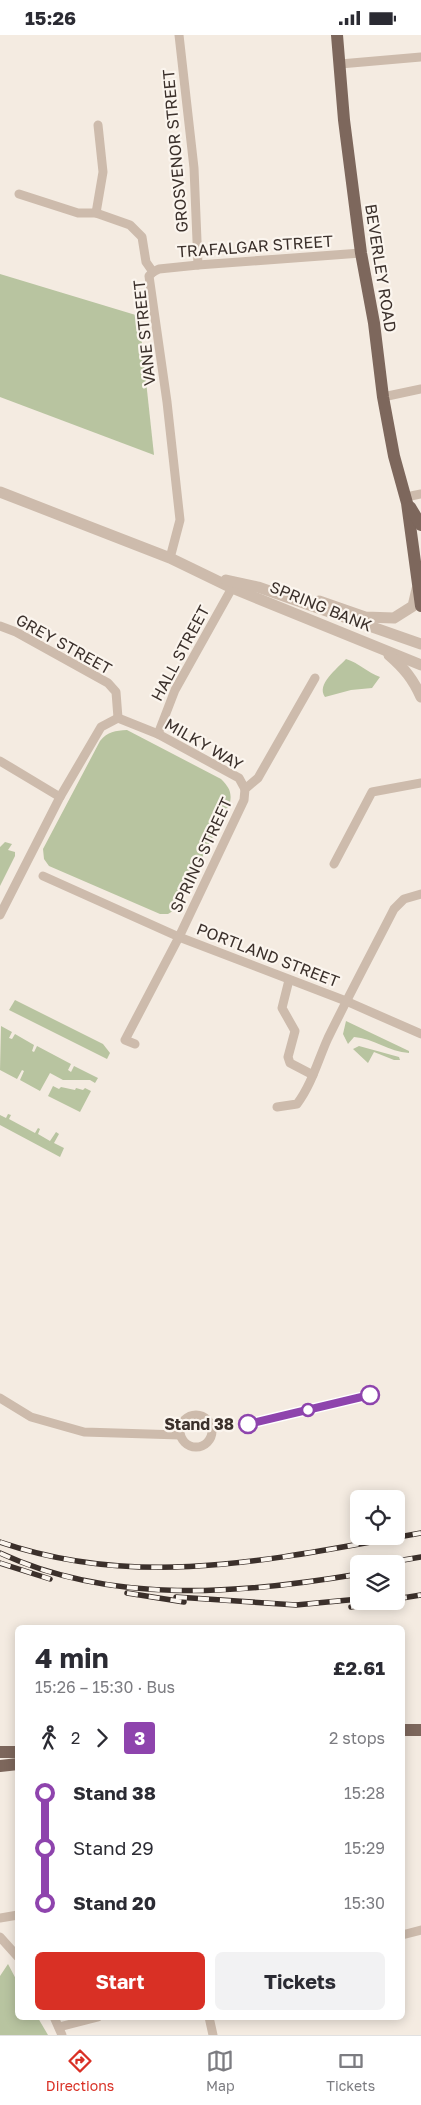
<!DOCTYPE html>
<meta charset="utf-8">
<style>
body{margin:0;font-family:"Golos Text",sans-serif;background:#f2f2f3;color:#2b2b33;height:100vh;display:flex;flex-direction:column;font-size:19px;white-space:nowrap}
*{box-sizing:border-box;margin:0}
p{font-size:16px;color:#7c7c81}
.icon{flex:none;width:28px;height:28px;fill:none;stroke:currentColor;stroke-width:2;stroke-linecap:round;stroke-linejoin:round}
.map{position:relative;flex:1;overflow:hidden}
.side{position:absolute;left:15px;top:1590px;width:390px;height:395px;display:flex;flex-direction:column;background:#fff;border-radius:8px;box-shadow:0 2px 12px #0003}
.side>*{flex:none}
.badge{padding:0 10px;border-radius:4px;font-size:18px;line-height:32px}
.tools{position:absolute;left:350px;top:1455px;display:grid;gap:10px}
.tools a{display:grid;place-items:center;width:55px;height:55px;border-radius:8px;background:#fff;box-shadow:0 2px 12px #0003;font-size:25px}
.map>.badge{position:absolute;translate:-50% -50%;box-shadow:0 0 0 2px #fff}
.legs{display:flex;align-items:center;gap:8px;height:55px;padding:0 20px;font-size:16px}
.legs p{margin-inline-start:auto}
.summary{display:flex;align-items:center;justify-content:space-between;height:85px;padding:0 20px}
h1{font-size:28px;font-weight:700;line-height:38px}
.action{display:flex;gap:10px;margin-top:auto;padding:10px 20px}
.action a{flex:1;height:58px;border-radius:8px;background:#d93025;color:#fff;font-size:20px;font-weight:700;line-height:58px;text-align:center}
.action a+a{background:#f2f2f3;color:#2b2b33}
ul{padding:0 20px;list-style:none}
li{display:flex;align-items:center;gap:18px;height:55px;font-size:19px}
li i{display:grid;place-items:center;width:8px;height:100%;margin:0 6px;background:currentColor}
li i::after{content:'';width:12px;height:12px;margin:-6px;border:4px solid;border-radius:50%;background:#fff}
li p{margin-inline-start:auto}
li:first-child i{background:linear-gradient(#0000 50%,currentColor 0)}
li:last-child i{background:linear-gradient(currentColor 50%,#0000 0)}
.status{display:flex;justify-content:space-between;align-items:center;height:35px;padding:0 25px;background:#fff;direction:ltr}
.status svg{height:14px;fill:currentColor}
.tabs{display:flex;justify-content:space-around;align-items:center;height:70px;border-top:1px solid #e1e1e2;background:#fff;font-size:14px;color:#7c7c81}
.tabs a{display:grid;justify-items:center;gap:2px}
.tabs .on{color:#d93025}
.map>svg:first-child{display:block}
.green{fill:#b8c4a0}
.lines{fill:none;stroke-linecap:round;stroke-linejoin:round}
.minor{stroke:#cdbbac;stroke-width:9}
.tertiary{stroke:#cdbbac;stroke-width:11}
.primary{stroke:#7d675c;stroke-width:12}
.rail-casing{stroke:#3b302b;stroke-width:5.5}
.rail{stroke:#fbf5ee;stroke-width:4;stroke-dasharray:11;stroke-linecap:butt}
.line-1-casing{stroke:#fff;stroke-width:11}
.line-1{stroke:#8e44ad;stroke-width:8}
.stop-1-dot{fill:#fff;stroke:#8e44ad;stroke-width:2.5}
.labels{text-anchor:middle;stroke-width:4.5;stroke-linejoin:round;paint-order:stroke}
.street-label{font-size:16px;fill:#3b302b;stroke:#fbf5ee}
.stop-label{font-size:16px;font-weight:bold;fill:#3b302b;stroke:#fbf5ee;text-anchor:end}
</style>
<div class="status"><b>15:26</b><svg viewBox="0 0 49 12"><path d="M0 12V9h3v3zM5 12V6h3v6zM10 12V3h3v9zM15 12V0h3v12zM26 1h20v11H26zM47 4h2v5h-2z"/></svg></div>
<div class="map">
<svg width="421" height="2000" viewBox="0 0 421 2000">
<rect width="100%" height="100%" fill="#f4ebe1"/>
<g class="green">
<polygon points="0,239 139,281 154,420 0,362"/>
<path d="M346,624C359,628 367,637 380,642L372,653L351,655L325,662C316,649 337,634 346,624Z"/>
<path d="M127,695L221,744C229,752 232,757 230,768L176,874L168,879H160L49,831L44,824L43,814L100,706C108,696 115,696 127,695Z"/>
<polygon points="5,807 12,809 8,815 15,817 15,821 0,851 0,812"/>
<polygon points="15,965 103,1009 110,1018 107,1024 9,975"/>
<path d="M346,986L409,1016V1018C389,1017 373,1003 354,1002L348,1009L343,999Z"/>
<polygon points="1,991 12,997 9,1003 12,1004 15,999 34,1010 32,1016 34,1017 37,1011 71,1029 68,1035 71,1037 74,1031 98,1043 95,1048 90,1045 63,1045 50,1038 40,1056 20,1045 24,1036 22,1035 17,1044 0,1035"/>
<polygon points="359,1011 399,1022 400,1025 394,1025 374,1017 368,1028 353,1014"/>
<polygon points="53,1051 59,1054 61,1052 75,1055 76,1053 83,1055 85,1053 91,1056 80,1077 48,1061"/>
<polygon points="8,1079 11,1080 9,1084 35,1098 38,1093 40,1094 38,1099 50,1106 56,1097 59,1099 54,1108 64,1113 60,1122 0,1090 0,1080 6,1083"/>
<polygon points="8,1929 17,1946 18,1982 38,1983 48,2000 0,2000 0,1941"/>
</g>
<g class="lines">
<g class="minor">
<polyline points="179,0 194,133 198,230"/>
<polyline points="340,29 421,22"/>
<polyline points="19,159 78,178 96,178 130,190 142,202 146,227 153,237"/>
<polyline points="96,178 103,137 98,90"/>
<polyline points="153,237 149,241 167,367 180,485 170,523"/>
<polyline points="153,237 159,234 198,230 361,218"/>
<polyline points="383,362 421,354"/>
<polyline points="406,462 421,459"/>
<polyline points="0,591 16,597 108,648 116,657 118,683"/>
<polyline points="118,683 158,699 239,743 245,754"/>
<polyline points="158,699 175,655 232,553"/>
<polyline points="0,726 60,762"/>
<polyline points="334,829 372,757 421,748"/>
<polyline points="43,841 179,902 346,966 421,999"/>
<polyline points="0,880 60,762 101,692 118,683"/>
<polyline points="289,945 282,973 295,996 288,1022 290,1028 313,1040"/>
<polyline points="135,1009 125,1005 179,902 244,765 245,754 258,743 315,643"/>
<path d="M277,1072L297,1069C312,1049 318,1025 328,1003C349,960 372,917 394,874L404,864L421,859"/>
<polyline points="0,1363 31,1382 84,1397 180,1400"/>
<circle cx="196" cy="1396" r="16"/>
<polyline points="0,1883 18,1880"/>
<polyline points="402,1900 421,1895"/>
<polyline points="0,1902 18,1922"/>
<polyline points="54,1982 62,2000"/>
<polyline points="209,1982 213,2000"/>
<polyline points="59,1992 98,1982"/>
</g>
<g class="tertiary">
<polyline points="0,457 170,523 232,553 421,630"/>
<polyline points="226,545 258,552 421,609"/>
<polyline points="319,566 365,582 394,583 413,571 417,554"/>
<path d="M389,620C404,633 413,644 421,662"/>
</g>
<g class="primary">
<polyline points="337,0 344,85 361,218 374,288 383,362 394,421 407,468 421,571"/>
<polyline points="410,472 421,490"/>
<polyline points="402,1695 421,1695"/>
<polyline points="0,1717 18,1717"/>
<polyline points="0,1731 18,1729"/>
</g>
<g class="rail-casing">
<g id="rail">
<path d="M0,1507C143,1556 278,1523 421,1498"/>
<path d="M0,1518C112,1570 241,1559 359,1539"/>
<polyline points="0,1528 50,1544"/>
<polyline points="380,1529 421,1522"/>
<polyline points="127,1558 184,1567"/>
<polyline points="176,1562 296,1570 359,1564"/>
<polyline points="396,1564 421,1560"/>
<polyline points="351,1572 385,1566"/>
</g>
</g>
<use href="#rail" class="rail"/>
</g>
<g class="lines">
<g class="line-1-casing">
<polyline id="line-1" points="248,1389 370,1360"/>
</g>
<use href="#line-1" class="line-1"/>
</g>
<g class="stop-1-dot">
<circle cx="370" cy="1360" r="9"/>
<circle cx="308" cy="1375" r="6"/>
<circle cx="248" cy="1389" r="9"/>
</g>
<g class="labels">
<g class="street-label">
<text transform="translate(175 116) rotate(-95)" y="6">GROSVENOR STREET</text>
<text transform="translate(255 211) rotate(-4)" y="6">TRAFALGAR STREET</text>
<text transform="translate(381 233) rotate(81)" y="6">BEVERLEY ROAD</text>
<text transform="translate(144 298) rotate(-96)" y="6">VANE STREET</text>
<text transform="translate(321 571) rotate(22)" y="6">SPRING BANK</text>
<text transform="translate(64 609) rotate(29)" y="6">GREY STREET</text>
<text transform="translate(180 618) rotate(-62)" y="6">HALL STREET</text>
<text transform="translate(204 709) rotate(30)" y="6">MILKY WAY</text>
<text transform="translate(201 820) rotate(-65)" y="6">SPRING STREET</text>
<text transform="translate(268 920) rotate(21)" y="6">PORTLAND STREET</text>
</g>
<g class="stop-label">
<text x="234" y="1395">Stand 38</text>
</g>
</g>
</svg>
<div class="tools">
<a><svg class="icon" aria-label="locate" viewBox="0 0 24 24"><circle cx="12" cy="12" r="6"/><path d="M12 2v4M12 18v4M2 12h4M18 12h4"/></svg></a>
<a><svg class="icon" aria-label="layers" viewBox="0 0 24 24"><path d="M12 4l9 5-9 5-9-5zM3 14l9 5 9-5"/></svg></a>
</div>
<section class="side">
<div class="summary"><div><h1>4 min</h1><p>15:26 – 15:30 · Bus</p></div><b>£2.61</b></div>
<div class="legs"><svg class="icon" aria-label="walk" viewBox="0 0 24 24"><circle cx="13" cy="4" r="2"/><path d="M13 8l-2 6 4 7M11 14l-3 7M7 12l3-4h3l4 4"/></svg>2<svg class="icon" aria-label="forward" viewBox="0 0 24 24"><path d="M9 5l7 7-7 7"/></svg><b class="badge" style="background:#8e44ad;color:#fff">3</b><p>2 stops</p></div>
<ul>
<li><i style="color:#8e44ad"></i><b>Stand 38</b><p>15:28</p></li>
<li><i style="color:#8e44ad"></i><span>Stand 29</span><p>15:29</p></li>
<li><i style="color:#8e44ad"></i><b>Stand 20</b><p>15:30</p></li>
</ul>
<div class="action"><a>Start</a><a>Tickets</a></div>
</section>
</div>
<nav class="tabs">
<a class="on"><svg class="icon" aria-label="directions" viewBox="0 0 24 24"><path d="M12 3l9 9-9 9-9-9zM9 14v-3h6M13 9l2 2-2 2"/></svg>Directions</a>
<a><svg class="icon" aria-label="map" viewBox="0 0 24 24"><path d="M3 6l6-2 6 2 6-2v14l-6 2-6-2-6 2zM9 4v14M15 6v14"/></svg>Map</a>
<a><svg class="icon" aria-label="tickets" viewBox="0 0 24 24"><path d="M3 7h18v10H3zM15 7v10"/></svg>Tickets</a>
</nav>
